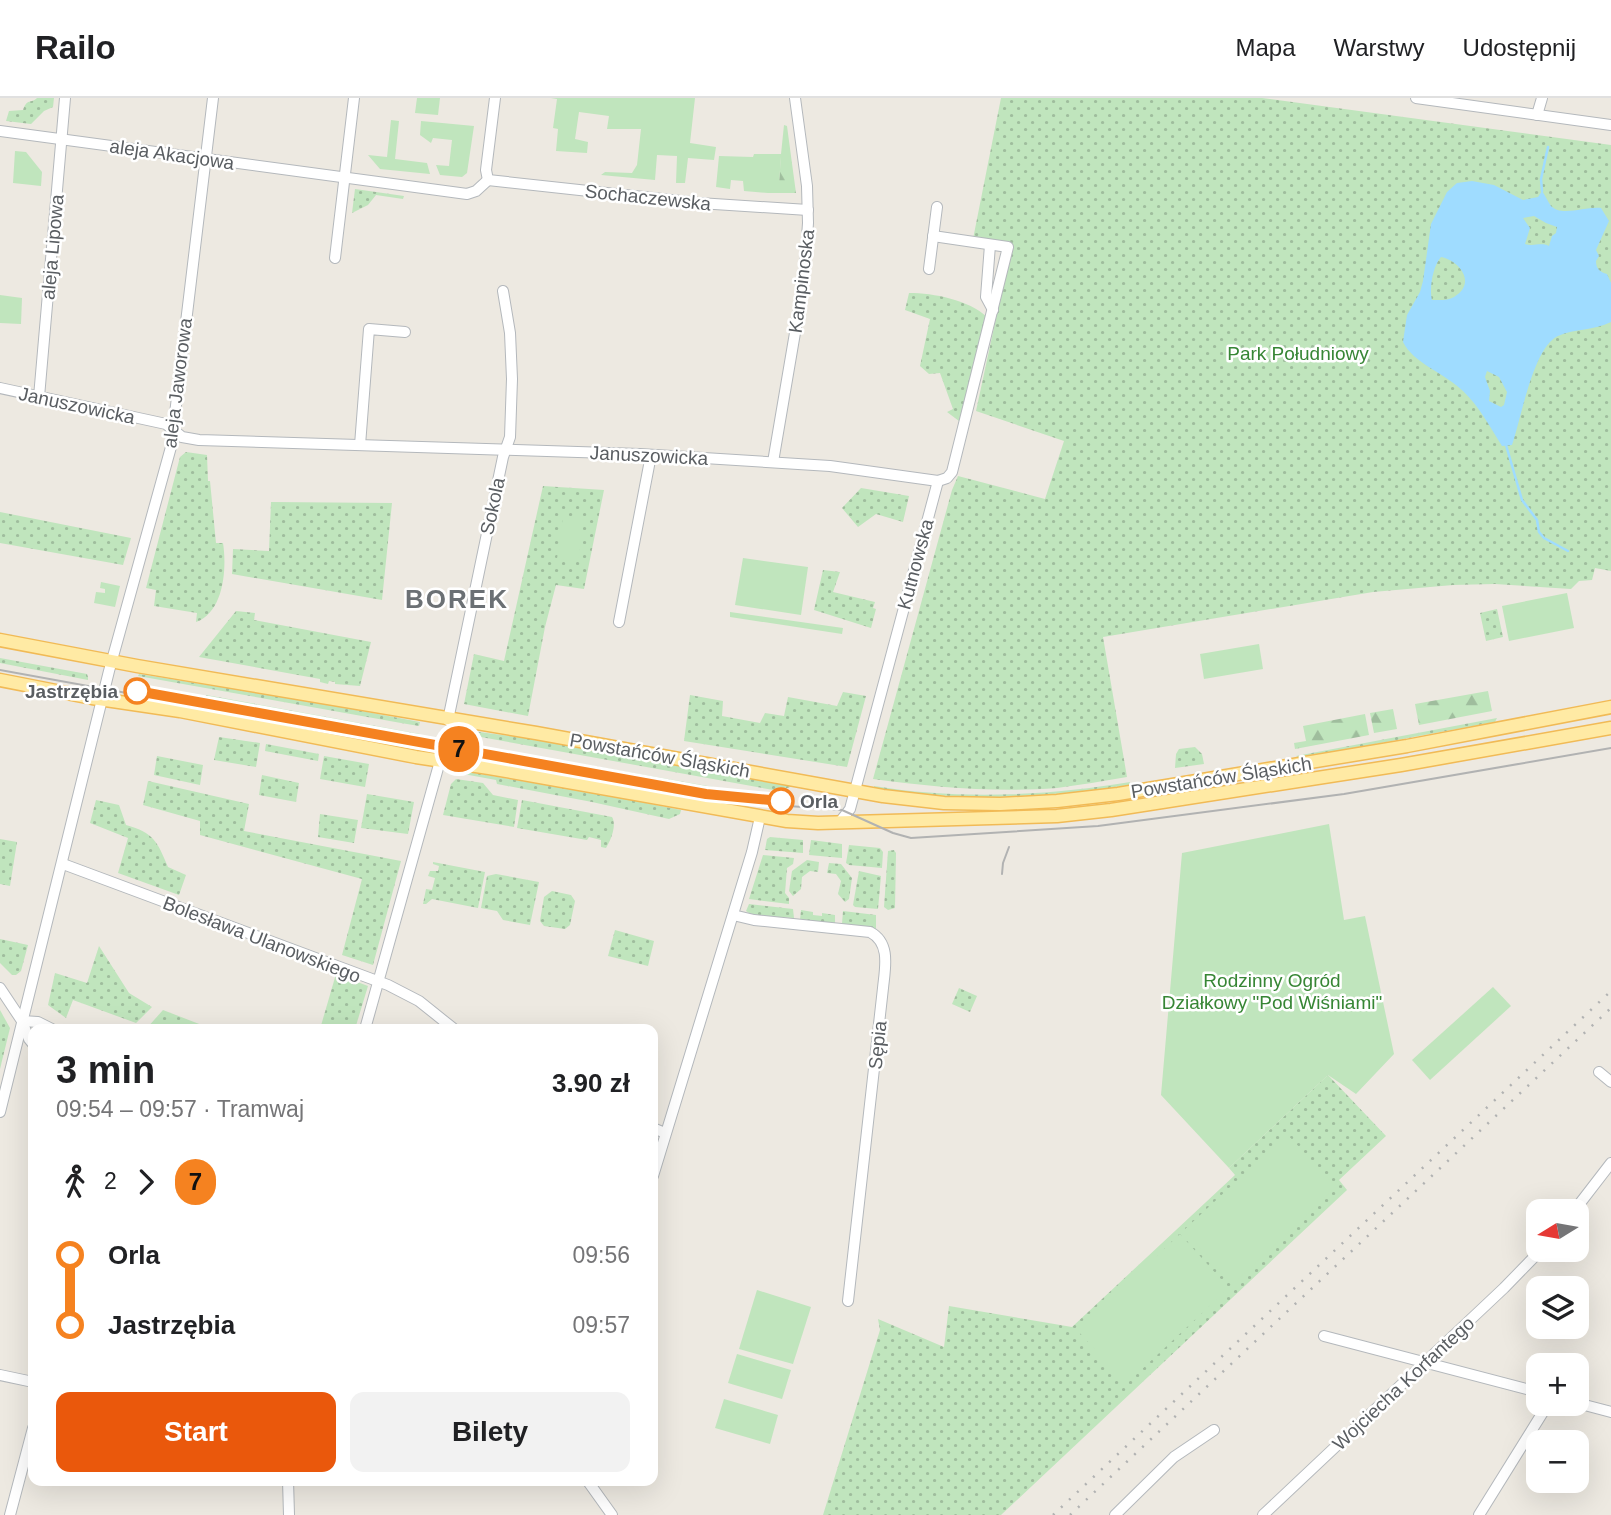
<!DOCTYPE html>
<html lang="pl">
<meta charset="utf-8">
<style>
body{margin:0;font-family:Arial,sans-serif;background:#f2f2f2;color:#202124;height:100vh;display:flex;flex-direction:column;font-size:26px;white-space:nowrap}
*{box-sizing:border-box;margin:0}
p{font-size:23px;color:#757577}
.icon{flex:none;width:38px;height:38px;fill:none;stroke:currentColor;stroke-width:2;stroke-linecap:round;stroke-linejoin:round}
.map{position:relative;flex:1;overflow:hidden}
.sheet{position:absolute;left:28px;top:926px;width:630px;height:462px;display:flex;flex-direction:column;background:#fff;border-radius:14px;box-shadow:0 7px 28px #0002}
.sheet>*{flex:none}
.badge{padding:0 14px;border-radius:23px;font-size:24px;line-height:46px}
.needle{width:46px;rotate:259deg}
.buttons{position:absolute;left:1526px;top:1101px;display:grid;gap:14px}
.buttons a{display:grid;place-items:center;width:63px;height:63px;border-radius:14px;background:#fff;box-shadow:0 7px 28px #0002;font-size:35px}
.map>.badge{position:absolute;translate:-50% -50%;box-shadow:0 0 0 4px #fff}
.legs{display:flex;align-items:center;gap:10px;height:77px;padding:0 28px;font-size:23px}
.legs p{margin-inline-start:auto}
.head{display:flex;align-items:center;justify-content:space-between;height:119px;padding:0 28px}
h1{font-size:38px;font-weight:700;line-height:52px}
.button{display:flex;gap:14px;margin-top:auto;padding:14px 28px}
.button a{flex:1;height:80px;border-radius:14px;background:#ea580c;color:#fff;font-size:28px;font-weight:700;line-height:80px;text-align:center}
.button a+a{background:#f2f2f2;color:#202124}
ul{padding:0 28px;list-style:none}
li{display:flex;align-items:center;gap:24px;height:70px;font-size:26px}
li i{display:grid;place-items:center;width:10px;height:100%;margin:0 9px;background:currentColor}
li i::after{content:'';width:18px;height:18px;margin:-9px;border:5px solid;border-radius:50%;background:#fff}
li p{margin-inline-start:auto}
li:first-child i{background:linear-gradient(#0000 50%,currentColor 0)}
li:last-child i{background:linear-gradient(currentColor 50%,#0000 0)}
header{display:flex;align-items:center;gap:42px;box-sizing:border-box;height:98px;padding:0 35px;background:#fff;border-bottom:2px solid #e0e0e0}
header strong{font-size:33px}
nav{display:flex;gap:38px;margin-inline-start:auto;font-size:24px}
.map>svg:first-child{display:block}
.grass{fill:url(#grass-dots)}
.forest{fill:url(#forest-firs)}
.garden{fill:#c0e5bd}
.water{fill:#9fdcff;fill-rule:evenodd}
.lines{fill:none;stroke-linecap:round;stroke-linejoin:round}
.stream{stroke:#9fdcff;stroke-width:2.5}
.minor-casing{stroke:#b4b8bc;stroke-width:12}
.major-casing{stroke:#f1ba56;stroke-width:15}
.minor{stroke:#fff;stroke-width:10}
.major{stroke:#ffeaa4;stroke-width:12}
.tram{stroke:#b1b2b2;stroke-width:2}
.rail{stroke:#b1b2b2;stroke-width:2.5;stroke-dasharray:2 9;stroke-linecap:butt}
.line-1-casing{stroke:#fff;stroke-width:16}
.line-1{stroke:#f58220;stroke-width:10}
.stop-1-dot{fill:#fff;stroke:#f58220;stroke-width:3.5}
.labels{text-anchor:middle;stroke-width:5;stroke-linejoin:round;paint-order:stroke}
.street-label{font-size:19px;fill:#5a5e62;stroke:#fff}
.park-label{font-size:19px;fill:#378635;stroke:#fff}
.stop-label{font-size:19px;font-weight:bold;fill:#5a5e62;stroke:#fff;text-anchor:end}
.district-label{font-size:26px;font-weight:bold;letter-spacing:2px;fill:#6b7074;stroke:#fff}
</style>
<header>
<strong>Railo</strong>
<nav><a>Mapa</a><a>Warstwy</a><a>Udostępnij</a></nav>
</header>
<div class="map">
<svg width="1611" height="1417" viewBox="0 0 1611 1417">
<defs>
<pattern id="grass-dots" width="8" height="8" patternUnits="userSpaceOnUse" patternTransform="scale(1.75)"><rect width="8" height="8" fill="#c0e5bd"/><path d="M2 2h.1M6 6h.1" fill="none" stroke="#9fbd9d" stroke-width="1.8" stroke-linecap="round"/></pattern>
<pattern id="forest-firs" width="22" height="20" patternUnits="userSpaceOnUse" patternTransform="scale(1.75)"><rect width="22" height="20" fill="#c0e5bd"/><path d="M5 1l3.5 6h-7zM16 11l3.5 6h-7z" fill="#9fbd9d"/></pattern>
</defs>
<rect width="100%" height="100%" fill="#ede9e1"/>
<g class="grass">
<path d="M37,0H54L53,9L44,13L31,26L6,23L9,13L23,12C27,0 31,6 37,0Z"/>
<path d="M1001,0H1262L1611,47V473L1595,470L1592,482L1579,483L1571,491L1495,486L1453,487L1373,494L1103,539L1127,679C1103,683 1080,687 1057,690C995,695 934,689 873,681L952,392L958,378L1045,401L1064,343L976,313L1012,146L973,141Z"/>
<polygon points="355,91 404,98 403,101 376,97 368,107 352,115"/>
<path d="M909,195C934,195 969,202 987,219L959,323L947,314L953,311L940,275L929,276L920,268L930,221L905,212Z"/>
<path d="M186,354L207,357L208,383H210L216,445H223C227,470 224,514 196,524L197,515L154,508L156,492L146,490L180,359Z"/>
<polygon points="543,388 604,392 584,491 556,487 545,529 528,618 464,606 474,556 504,563"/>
<polygon points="861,390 909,398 903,424 876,416 858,429 842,410"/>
<polygon points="271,404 392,405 382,502 232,476 233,451 269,453"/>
<polygon points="0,414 131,440 123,467 0,445"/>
<polygon points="823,472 840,474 833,494 875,504 873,510 876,511 871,530 814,512"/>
<polygon points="1497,511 1503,539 1486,543 1480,515"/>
<polygon points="236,513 255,515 254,522 371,544 360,588 335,586 335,584 329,583 328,586 320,584 320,581 199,559"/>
<polygon points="0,560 87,576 88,579 88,582 0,565"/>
<polygon points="139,576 304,602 420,624 419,628 401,625 138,578"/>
<polygon points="843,594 866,598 847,669 684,643 690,597 723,603 722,618 760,625 765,615 784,618 788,599 837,608"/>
<polygon points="206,597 420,636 419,641 205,603"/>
<polygon points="1497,620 1495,624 1299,660 1296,658"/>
<polygon points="456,631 534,641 793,688 779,693 453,634"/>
<polygon points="219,639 260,645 256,669 214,662"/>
<polygon points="451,643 759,697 759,700 651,684 450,647"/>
<polygon points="266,646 319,656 318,663 265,653"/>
<polygon points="1195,649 1202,656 1204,666 1175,670 1176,656 1179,651"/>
<polygon points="157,658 203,667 200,687 154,677"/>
<polygon points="324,658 369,666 365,689 320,681"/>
<polygon points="450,671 606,697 681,712 680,716 669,721 592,704 497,686 496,682 447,673"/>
<polygon points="262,677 299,685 296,704 259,697"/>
<polygon points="456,681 483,685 493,697 518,702 514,729 443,717 451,686"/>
<polygon points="148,683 249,706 244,733 401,763 373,867 342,857 362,781 200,737 200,723 143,707"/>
<path d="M1130,684L1129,687C1064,697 999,702 933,697C914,696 893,695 874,690V688C959,702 1046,698 1130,684Z"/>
<polygon points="367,696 414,704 408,736 361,730"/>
<path d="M96,702L119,707L126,727C154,735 157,743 168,769L186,777L179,797L118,775L128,740L90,725Z"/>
<path d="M522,702L612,719C617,727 611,742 606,750L601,749V742L589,739L587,742L517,730Z"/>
<polygon points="320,716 358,722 354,745 318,739"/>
<polygon points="770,739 803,742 803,755 765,752 767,741"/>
<polygon points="0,741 17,744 10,788 0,786"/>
<polygon points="811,742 842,746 842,760 809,757"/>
<polygon points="849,747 880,750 883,754 882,770 849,767 846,765"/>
<polygon points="894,752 896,755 895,810 888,812 884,809 888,753"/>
<polygon points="763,757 794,760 793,766 787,770 785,795 789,800 789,806 749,801"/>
<polygon points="807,762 819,764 818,774 810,773 802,779 801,791 793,798 789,793 792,773"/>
<polygon points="433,764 485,774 478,810 432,801 426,806 423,806 426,791 432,792 435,780 428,778 430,773 438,773 439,768 433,766"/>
<polygon points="829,765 841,766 852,780 849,801 845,804 838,796 841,783 836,776 827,775"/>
<polygon points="859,773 881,778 878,811 855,809 853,807"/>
<polygon points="496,776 539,784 530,827 503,822 497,813 481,810 487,778"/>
<polygon points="552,793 571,797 575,803 570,827 565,831 544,828 540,823 544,799"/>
<polygon points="749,806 793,811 794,820 752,817 746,813"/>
<polygon points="801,812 813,814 813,817 822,818 822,815 835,817 835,825 800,822"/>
<polygon points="843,813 876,817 876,831 842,826"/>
<polygon points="615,832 654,843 648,868 608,858"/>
<polygon points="0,841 28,847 21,873 16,877 12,877 0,865"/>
<polygon points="99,848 129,895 152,909 136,925 73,902 66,920 48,907 55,875 87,885"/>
<polygon points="336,876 368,888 355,931 320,931"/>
<polygon points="959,890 977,898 970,914 952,906"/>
<polygon points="0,912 10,930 0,971"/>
<polygon points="163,912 207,929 206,931 146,931"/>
<polygon points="1328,977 1386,1038 1339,1082 1347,1092 1001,1417 823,1417 880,1232 878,1221 944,1249 949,1208 1072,1229 1235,1077 1229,1070"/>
</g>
<g class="forest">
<polygon points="781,58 791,58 796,95 768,95 768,85 779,84"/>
<polygon points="1488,593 1492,613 1419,627 1415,606"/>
<polygon points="1393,611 1397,631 1374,635 1370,615"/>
<polygon points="1365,616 1369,637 1295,651 1294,645 1306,643 1303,628"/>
</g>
<g class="garden">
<polygon points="417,0 440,0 438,17 415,15"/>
<polygon points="551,0 695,0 690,45 716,49 714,62 688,60 685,85 676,85 677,58 657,57 655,82 601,77 605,74 632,75 637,67 641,31 607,31 609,18 579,14 575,41 588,44 587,55 556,53 558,31 553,30 557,1"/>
<polygon points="391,22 399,23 395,61 427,65 430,76 380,71 368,57 387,59"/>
<polygon points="421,23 474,28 467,75 462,79 440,77 436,67 449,68 452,42 433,40 431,45 420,37"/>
<polygon points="784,27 787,28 791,58 781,59 779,85 768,85 768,95 744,93 743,83 731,82 730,91 716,89 719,58 753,59 754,56 781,56"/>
<polygon points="15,53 26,54 42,74 41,88 13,85"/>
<polygon points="0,197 22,200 21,226 0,225"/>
<polygon points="563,418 584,420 578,464 557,461"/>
<polygon points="743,460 808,469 801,517 735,507"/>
<polygon points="101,484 120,488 115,509 94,505 96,494 105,495 105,491 100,490"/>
<polygon points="1567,495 1574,530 1509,543 1502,508"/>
<polygon points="730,514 843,530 842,536 730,519"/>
<polygon points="1259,546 1263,571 1204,581 1200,556"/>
<polygon points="1329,726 1344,822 1365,818 1394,956 1356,996 1328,977 1229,1070 1161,997 1182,755"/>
<polygon points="1493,889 1511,908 1430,982 1412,962"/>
<polygon points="1287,1036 1336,1089 1233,1186 1184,1132"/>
<polygon points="1180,1136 1229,1190 1126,1286 1077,1232"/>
<polygon points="757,1192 811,1209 793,1266 739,1251"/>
<polygon points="737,1256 791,1272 782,1301 728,1285"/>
<polygon points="724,1301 778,1317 770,1346 715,1330"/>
</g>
<path class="water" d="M1472,83L1494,87L1523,102L1538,99L1542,93C1545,97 1548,104 1551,108C1561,119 1587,108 1601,110L1609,123L1596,152L1599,158L1596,163C1596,171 1600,174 1607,176L1611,185V224C1594,233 1575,230 1558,238C1533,249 1521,322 1512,347L1502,348C1490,329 1479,308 1463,293C1446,276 1413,265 1403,244L1407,217L1420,194L1423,183L1431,126L1447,94L1457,85ZM1534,118L1546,125L1557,129L1556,135L1552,138L1549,148C1540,144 1534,149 1525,146L1530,130L1523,120ZM1441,159C1460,163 1477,185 1454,199C1448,203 1439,202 1432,202C1429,190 1433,168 1441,159ZM1487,273L1499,279L1507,294L1504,307L1501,309L1489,303L1490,293L1485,279Z"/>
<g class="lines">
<g class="stream">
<polyline points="1542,93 1541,81 1548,49"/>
<polyline points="1506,347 1522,402 1537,422 1539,434 1544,440 1568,453"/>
</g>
<g class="minor-casing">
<g id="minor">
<polyline points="1416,0 1611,27"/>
<polyline points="1537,17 1542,0"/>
<polyline points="0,33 467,96 476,93 488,82"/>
<polyline points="488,82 699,105 808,112"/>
<polyline points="488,82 486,72 495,0"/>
<polyline points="933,138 1008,149 952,374 947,380 938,383"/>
<polyline points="990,147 986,199 993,212"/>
<polyline points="335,160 354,0"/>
<polyline points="929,171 937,109"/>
<polyline points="0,290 166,326 182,339 199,342 640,356 830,368 938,383"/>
<polyline points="39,299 65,0"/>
<polyline points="360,347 369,231 405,234"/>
<polyline points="773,364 804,182 808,125 807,88 795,0"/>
<polyline points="619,524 651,357"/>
<polyline points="448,622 503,359 510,339 512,281 510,235 503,193"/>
<polyline points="839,725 850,711 938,383"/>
<polyline points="63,766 388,887 419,903 454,931"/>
<path d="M733,817L754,822L870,834C891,845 885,870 883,890L848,1203"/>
<polyline points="0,890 22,923 29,941 33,946"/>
<polyline points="22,923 38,924 52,931"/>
<polyline points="365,931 440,663"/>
<polyline points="1599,974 1611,984"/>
<polyline points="0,1014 109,573 171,349 213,0"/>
<polyline points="653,1030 665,1035"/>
<polyline points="653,1078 752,754 760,719"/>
<polyline points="1574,1113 1611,1065"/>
<polyline points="1324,1238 1538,1294"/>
<polyline points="0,1277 33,1284"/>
<polyline points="1577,1305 1611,1314"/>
<polyline points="288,1382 289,1417"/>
<polyline points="587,1382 612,1417"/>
<polyline points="10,1417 33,1330"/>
<polyline points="1115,1417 1174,1359 1214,1332"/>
<polyline points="1263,1417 1504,1190 1541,1152"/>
<polyline points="1479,1417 1548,1306"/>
</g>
</g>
<g class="major-casing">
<g id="major">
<polyline points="0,542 137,568 536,635 883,698 944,705 1000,706 1057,703 1118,696 1407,648 1611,609"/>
<polyline points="0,582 92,600 180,613 416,659 489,670 787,723 818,725 1057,718 1111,712 1401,667 1611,630"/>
</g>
</g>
<use href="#minor" class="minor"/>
<use href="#major" class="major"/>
<g class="tram">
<polyline points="0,572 721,703 842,712 893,735 911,740 1098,728 1344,696 1611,650"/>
<polyline points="1002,776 1003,765 1009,749"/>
</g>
<g class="rail">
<polyline points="1053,1417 1611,893"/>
<polyline points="1070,1417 1611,910"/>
</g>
</g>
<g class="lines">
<g class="line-1-casing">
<polyline id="line-1" points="137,593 706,696 781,703"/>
</g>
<use href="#line-1" class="line-1"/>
</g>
<g class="stop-1-dot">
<circle cx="137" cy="593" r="12"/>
<circle cx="781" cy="703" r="12"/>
</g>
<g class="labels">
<g class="street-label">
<text transform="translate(172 56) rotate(8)" y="7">aleja Akacjowa</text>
<text transform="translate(648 99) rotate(6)" y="7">Sochaczewska</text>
<text transform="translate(52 149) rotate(-85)" y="7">aleja Lipowa</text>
<text transform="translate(801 183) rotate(-83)" y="7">Kampinoska</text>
<text transform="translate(177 285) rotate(-83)" y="7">aleja Jaworowa</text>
<text transform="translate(77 307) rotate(12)" y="7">Januszowicka</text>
<text transform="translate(649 357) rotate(3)" y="7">Januszowicka</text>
<text transform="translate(492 408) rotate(-78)" y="7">Sokola</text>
<text transform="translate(915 466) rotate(-75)" y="7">Kutnowska</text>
<text transform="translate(660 657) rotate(10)" y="7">Powstańców Śląskich</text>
<text transform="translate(1221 679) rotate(-9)" y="7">Powstańców Śląskich</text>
<text transform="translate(262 841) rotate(21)" y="7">Bolesława Ulanowskiego</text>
<text transform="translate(877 947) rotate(-84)" y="7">Sępia</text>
<text transform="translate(1403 1285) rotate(-43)" y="7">Wojciecha Korfantego</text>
</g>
<g class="park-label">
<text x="1298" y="262">Park Południowy</text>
<text x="1272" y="889">Rodzinny Ogród<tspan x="1272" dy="22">Działkowy "Pod Wiśniami"</tspan></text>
</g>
<g class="stop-label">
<text x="118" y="600">Jastrzębia</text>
<text x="800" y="710" text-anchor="start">Orla</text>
</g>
<g class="district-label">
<text x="457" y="510">BOREK</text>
</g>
</g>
</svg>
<div class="buttons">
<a><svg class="needle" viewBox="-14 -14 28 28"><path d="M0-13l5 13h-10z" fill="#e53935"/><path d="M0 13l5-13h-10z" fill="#757577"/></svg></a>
<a><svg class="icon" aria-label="layers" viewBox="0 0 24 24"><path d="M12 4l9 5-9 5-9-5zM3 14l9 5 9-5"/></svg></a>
<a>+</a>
<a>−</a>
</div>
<b class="badge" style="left:459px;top:651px;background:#f58220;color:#111">7</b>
<section class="sheet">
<div class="head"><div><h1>3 min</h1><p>09:54 – 09:57 · Tramwaj</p></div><b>3.90 zł</b></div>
<div class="legs"><svg class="icon" aria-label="walk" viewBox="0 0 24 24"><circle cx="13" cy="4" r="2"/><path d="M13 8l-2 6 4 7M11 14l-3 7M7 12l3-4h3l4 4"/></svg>2<svg class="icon" aria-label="forward" viewBox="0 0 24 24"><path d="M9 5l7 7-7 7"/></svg><b class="badge" style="background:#f58220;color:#111">7</b></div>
<ul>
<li><i style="color:#f58220"></i><b>Orla</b><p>09:56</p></li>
<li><i style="color:#f58220"></i><b>Jastrzębia</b><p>09:57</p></li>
</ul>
<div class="button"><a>Start</a><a>Bilety</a></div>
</section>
</div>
